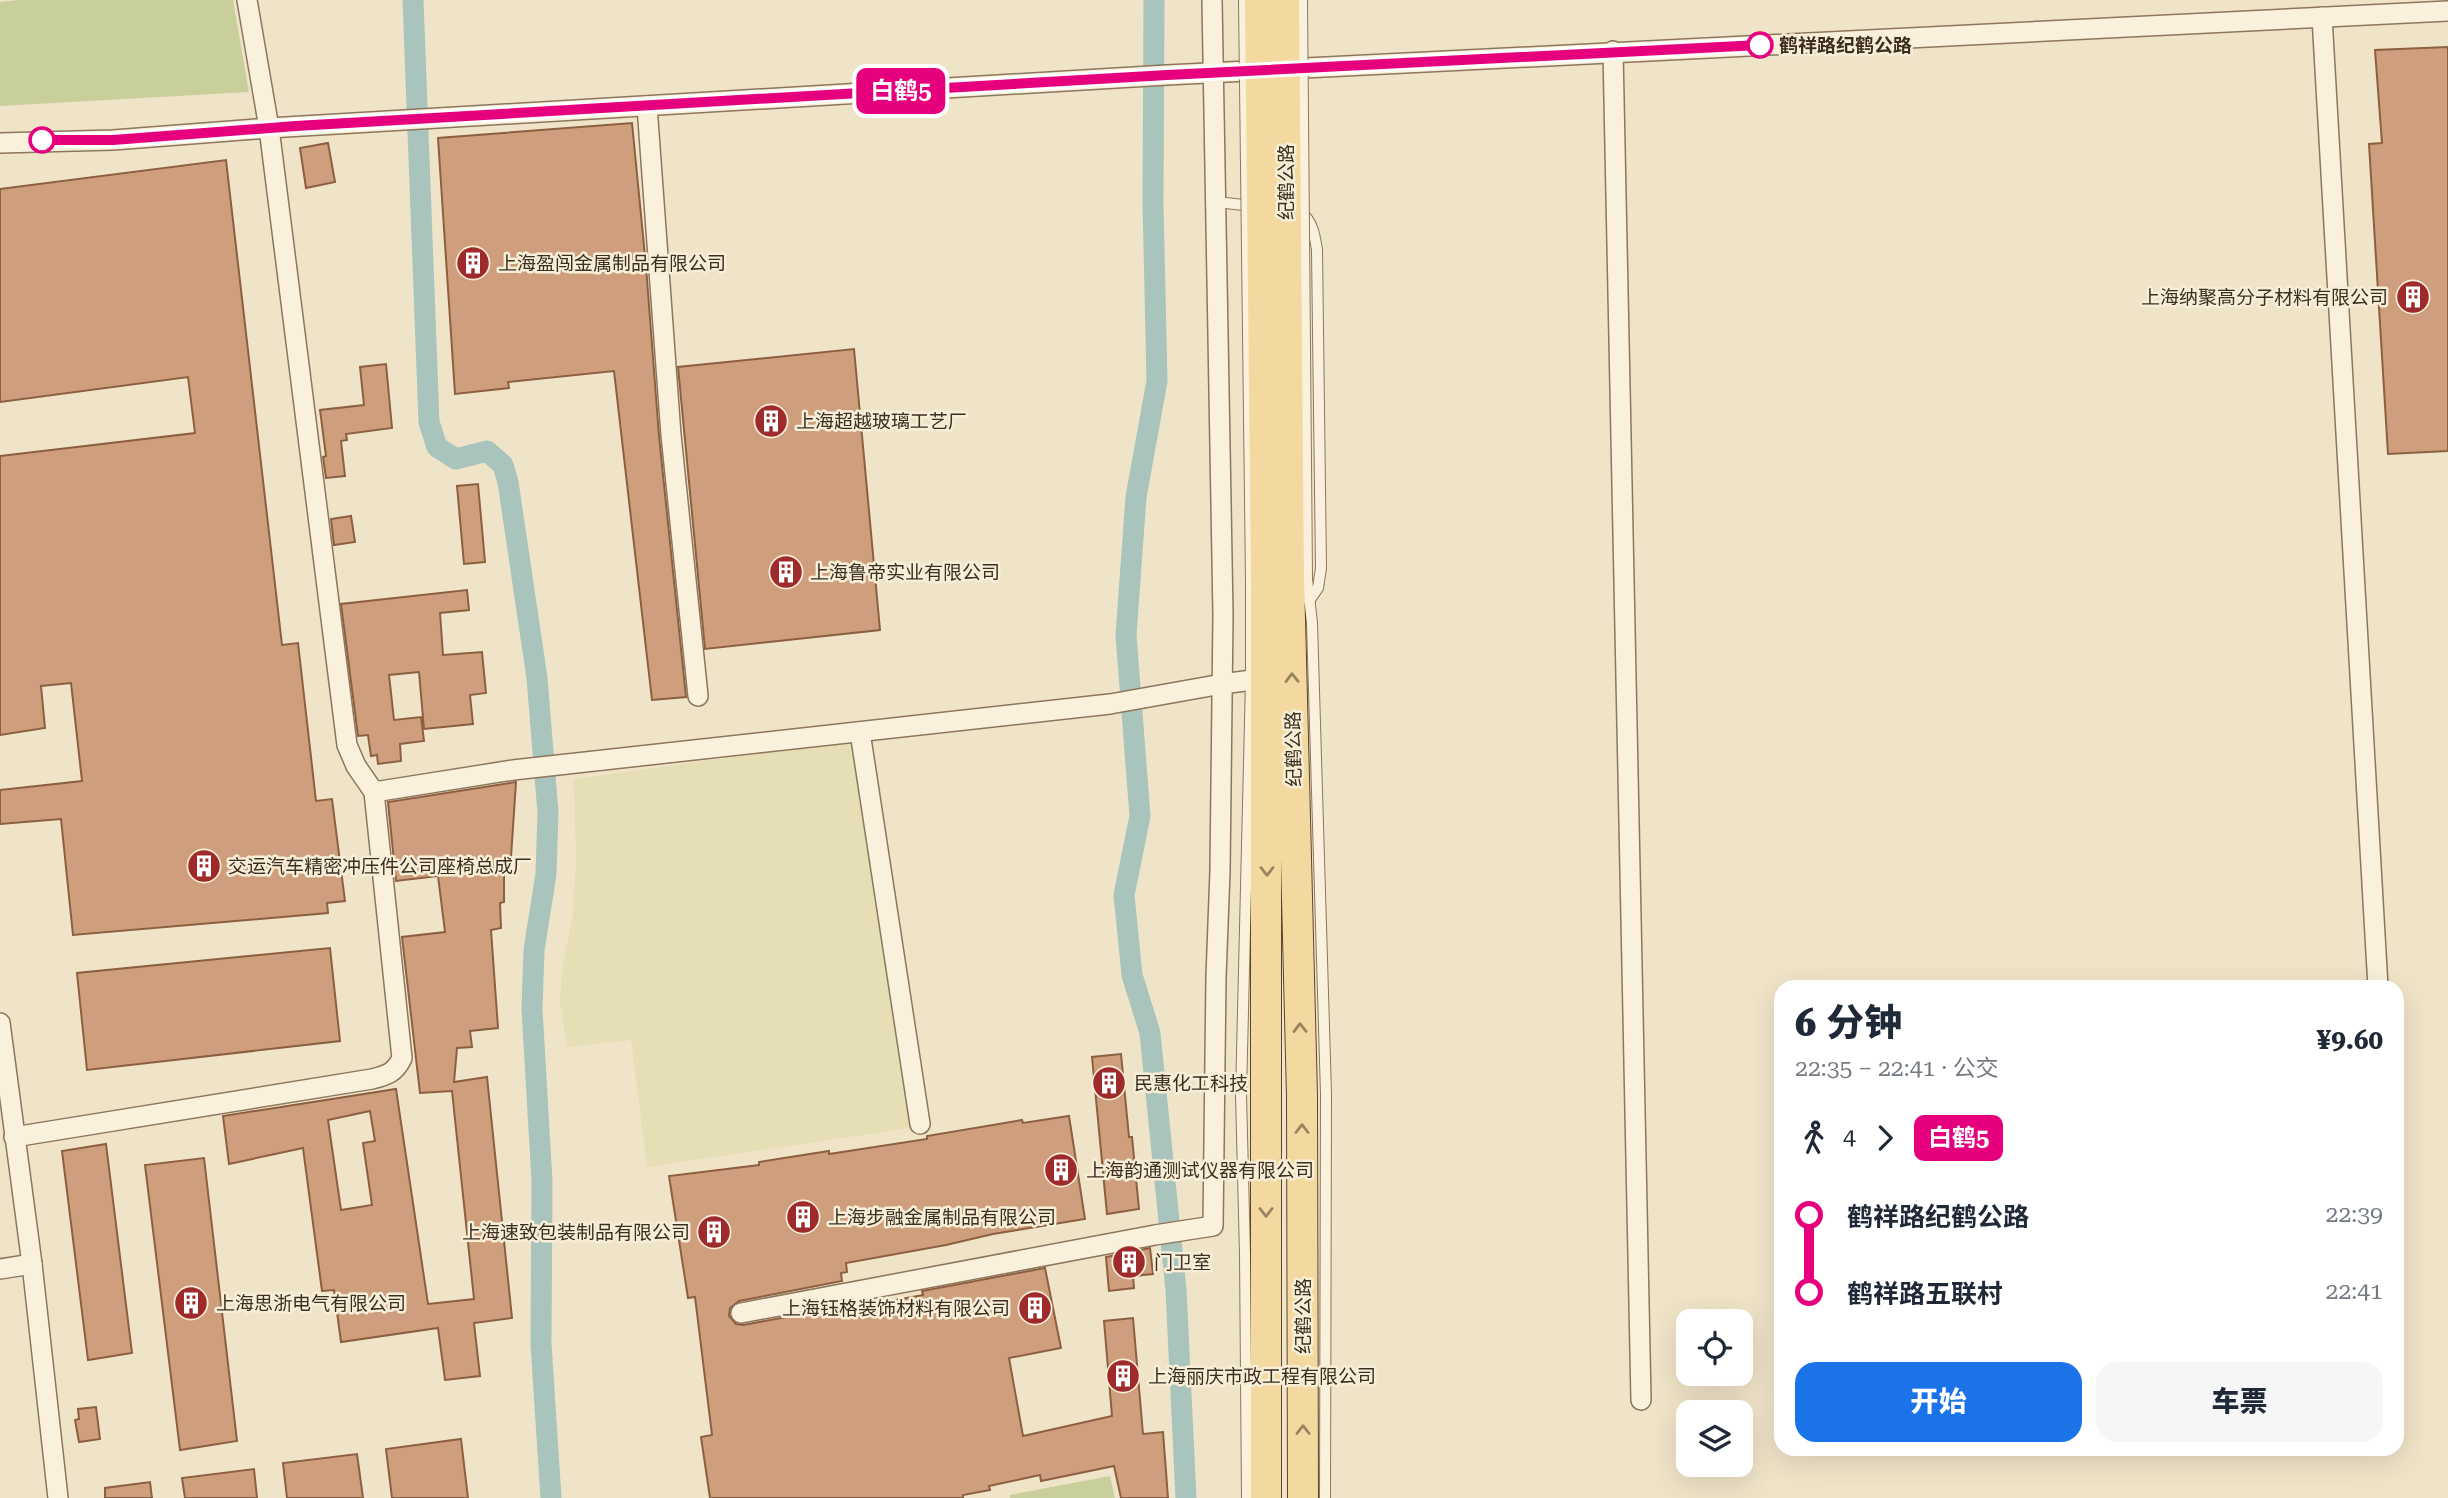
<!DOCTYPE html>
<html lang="zh">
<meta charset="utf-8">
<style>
body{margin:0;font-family:"Roboto Serif","Noto Sans SC",serif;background:#f6f6f7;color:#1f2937;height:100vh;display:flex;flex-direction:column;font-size:26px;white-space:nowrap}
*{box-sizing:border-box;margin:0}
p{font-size:23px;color:#747a83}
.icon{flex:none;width:38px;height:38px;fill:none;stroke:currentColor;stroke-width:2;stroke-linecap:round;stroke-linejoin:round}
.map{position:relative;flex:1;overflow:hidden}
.side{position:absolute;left:1774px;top:980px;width:630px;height:476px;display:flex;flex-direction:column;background:#fff;border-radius:21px;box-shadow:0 7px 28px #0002}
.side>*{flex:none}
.badge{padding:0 14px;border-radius:10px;font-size:24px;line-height:46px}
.fabs{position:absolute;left:1676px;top:1309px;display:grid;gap:14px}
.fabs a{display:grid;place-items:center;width:77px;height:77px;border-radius:14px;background:#fff;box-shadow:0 7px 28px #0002;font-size:35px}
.map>.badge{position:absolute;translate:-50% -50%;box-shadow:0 0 0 4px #fff}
.legs{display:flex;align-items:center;gap:10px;height:77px;padding:0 21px;font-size:23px}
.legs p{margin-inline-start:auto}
.head{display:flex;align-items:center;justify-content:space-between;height:119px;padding:0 21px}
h1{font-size:38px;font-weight:800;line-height:52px}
.cta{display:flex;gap:14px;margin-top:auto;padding:14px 21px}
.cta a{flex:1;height:80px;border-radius:21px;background:#1a73e8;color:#fff;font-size:28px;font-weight:800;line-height:80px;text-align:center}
.cta a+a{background:#f6f6f7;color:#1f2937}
ul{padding:0 21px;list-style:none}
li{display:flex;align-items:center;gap:24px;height:77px;font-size:26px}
li i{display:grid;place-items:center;width:10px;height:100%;margin:0 9px;background:currentColor}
li i::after{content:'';width:18px;height:18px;margin:-9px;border:5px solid;border-radius:50%;background:#fff}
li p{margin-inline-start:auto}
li:first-child i{background:linear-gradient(#0000 50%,currentColor 0)}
li:last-child i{background:linear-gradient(currentColor 50%,#0000 0)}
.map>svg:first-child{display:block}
.farmland{fill:#e6deb5}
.green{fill:#c9cf9b}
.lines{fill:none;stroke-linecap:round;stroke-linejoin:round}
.canal{stroke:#a9c4bc;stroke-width:21}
.building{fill:#cf9f7d;stroke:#8d5f41;stroke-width:2;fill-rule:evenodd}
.service-casing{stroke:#8d765c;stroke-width:12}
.minor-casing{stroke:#8d765c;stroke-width:22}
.primary-casing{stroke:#5b4430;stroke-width:32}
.service{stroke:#faf1dc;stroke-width:10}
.minor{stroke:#faf1dc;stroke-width:19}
.primary{stroke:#f3d9a0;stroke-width:30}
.service-bridge-casing{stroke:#8d765c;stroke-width:12;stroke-linecap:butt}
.primary-bridge-casing{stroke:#5b4430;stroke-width:32;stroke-linecap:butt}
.service-bridge{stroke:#faf1dc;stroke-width:10}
.primary-bridge{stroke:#f3d9a0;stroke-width:30}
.oneway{stroke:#988460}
.line-1-casing{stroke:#fff;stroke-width:16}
.line-1{stroke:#e6007e;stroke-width:10}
.stop-1-dot{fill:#fff;stroke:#e6007e;stroke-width:3.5}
.labels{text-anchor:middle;stroke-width:5;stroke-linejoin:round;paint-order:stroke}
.stop-label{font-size:19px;font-weight:bold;fill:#3d2e20;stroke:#f7eed8;text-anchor:start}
.street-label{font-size:19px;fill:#3d2e20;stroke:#f7eed8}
.poi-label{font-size:19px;fill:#3d2e20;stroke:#f7eed8;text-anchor:start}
</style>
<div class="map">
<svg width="2448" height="1498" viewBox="0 0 2448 1498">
<rect width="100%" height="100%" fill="#f0e4c8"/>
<polygon class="farmland" points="855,740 920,1124 910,1128 647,1167 631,1040 567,1047 560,1001 562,970 573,914 576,861 574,779"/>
<g class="green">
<polygon points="18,0 233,0 249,92 0,106 0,2"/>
<polygon points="1110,1476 1115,1498 1010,1498 1010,1495"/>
</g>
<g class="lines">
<g class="canal">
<polyline points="413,0 429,422 437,447 456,459 487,451 503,465 508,482 537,678 548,813 546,874 534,950 532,1009 542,1181 541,1344 551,1498"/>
<polyline points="1154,0 1153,203 1157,381 1136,497 1126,635 1140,816 1124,895 1132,975 1150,1033 1176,1290 1186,1498"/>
</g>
</g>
<g class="building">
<polygon points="2448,47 2448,451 2388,454 2369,144 2382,143 2375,50"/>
<polygon points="632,123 646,266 659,436 686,697 652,700 614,371 508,382 509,388 455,394 438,138"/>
<polygon points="328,143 335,182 306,188 300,148"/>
<polygon points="226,160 282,645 298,643 316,801 332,799 345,901 327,903 328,913 73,935 61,819 0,824 0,790 82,781 71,683 41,686 45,728 0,735 0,456 195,433 188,377 0,402 0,189"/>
<polygon points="854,349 880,630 705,649 678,367"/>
<polygon points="386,364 392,428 346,434 347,440 341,441 345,476 326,478 323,457 326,456 320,410 364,405 360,367"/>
<polygon points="478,484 485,562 464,564 457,486"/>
<polygon points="351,516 355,542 334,545 331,519"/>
<polygon points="467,590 469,610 440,613 443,655 482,652 486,693 470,695 473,724 424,729 419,672 389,675 394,720 421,717 424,741 400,744 401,761 378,764 377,755 371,756 368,735 358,736 341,604"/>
<path d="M516,782L510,872H504V902L500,903L501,928L491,930L498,1028L470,1031L472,1047L457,1048L454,1082L487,1077L512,1318L474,1323L480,1376L445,1380L438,1328L341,1342L334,1290L322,1291L303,1148L229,1164L223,1116L396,1089L428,1304L474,1299L452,1091L420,1093L402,937L445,932L438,876L396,881L388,802ZM370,1111L375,1141L363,1143L372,1205L341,1210L328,1120Z"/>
<polygon points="330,948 340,1041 87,1070 77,973"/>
<polygon points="1121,1054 1129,1137 1132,1137 1139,1209 1107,1214 1092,1057"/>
<polygon points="1069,1116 1085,1219 993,1234 946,1245 846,1263 847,1272 841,1273 842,1281 739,1301 730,1308 729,1316 736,1324 743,1325 846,1306 847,1309 923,1295 922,1291 1045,1268 1061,1348 1009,1358 1023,1436 1112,1416 1104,1321 1133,1318 1143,1434 1163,1432 1168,1498 1121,1498 1114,1466 1041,1481 1040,1475 989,1486 990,1490 963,1495 963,1498 710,1498 701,1437 712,1435 695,1297 688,1298 669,1176 759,1165 759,1162 829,1151 829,1154 927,1139 927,1136 1022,1120 1023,1123"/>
<polygon points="106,1144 132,1353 88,1360 62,1151"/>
<polygon points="204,1158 237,1441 180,1450 145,1165"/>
<polygon points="1150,1248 1153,1274 1133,1276 1134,1288 1109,1291 1106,1257"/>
<polygon points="96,1407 100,1439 79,1442 75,1420 79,1419 78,1409"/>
<polygon points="461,1439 468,1498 392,1498 386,1449"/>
<polygon points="357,1454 363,1498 287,1498 283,1463"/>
<polygon points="254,1469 257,1498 185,1498 182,1478"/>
<polygon points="150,1482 152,1498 105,1498 105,1488"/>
</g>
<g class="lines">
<g class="service-casing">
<g id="service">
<polyline points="1216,202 1253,206"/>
<path d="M1302,213C1313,222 1315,237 1317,250L1321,568L1318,588L1309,601"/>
<polyline points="1307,579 1312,623 1326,1094 1325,1498"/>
<polyline points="1247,1498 1245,1255 1241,1094 1251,680 1251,582"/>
</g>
</g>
<g class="minor-casing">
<g id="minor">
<polyline points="2322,17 2378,987"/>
<polyline points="1613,51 1641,1400"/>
<polyline points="647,106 671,435 698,696"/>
<polyline points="0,143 113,140 269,128 1167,75 2448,11"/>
<polyline points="860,732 920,1124"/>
<polyline points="374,792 513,770 1110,704 1222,684 1267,678"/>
<polyline points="0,1023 32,1264 58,1498"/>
<path d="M14,1137L372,1079C387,1075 395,1073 402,1058L374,792L356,766L347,745L269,128L247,0"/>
<polyline points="0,1269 32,1264"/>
<polyline points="741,1313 1155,1235 1213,1226 1216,977 1220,871 1223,615 1212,0"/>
</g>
</g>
<g class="primary-casing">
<g id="primary">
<polyline points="1289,580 1302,1096 1303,1498"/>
<polyline points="1266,1498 1266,582"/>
</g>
</g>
<use href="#service" class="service"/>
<use href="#minor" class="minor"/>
<use href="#primary" class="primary"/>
<g class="service-bridge-casing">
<g id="service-bridge">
<polyline points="1244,0 1251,582"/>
<polyline points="1302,0 1307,579"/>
</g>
</g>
<g class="primary-bridge-casing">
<g id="primary-bridge">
<polyline points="1260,0 1266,582"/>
<polyline points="1284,0 1289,580"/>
</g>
</g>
<use href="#service-bridge" class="service-bridge"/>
<use href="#primary-bridge" class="primary-bridge"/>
</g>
<defs><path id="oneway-chevron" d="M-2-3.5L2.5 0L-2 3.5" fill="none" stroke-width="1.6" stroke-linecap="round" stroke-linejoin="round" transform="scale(1.75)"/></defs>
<g class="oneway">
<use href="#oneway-chevron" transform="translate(1292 678) rotate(-91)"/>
<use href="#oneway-chevron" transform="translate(1267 871) rotate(90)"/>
<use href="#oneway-chevron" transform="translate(1300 1028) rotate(-91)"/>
<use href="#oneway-chevron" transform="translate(1302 1129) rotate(-90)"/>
<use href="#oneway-chevron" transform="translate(1266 1212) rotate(90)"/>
<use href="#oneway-chevron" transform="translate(1303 1430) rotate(-90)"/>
</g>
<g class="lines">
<g class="line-1-casing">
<polyline id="line-1" points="42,140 113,140 296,126 1167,75 1760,45"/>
</g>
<use href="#line-1" class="line-1"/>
</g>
<defs>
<g id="building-disc" transform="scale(1.75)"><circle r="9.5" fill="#9e2a2b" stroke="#f7eed8"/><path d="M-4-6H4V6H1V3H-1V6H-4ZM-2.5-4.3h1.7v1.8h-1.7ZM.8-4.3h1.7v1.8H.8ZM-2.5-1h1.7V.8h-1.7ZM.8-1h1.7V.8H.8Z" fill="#fff"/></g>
</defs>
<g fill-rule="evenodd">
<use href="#building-disc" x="473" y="263"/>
<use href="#building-disc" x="2413" y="297"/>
<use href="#building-disc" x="771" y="421"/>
<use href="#building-disc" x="786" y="572"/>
<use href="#building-disc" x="204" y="866"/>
<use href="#building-disc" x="1109" y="1083"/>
<use href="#building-disc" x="1061" y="1170"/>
<use href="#building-disc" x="803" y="1217"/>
<use href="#building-disc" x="714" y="1232"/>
<use href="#building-disc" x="1129" y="1262"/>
<use href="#building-disc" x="191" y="1303"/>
<use href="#building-disc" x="1035" y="1308"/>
<use href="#building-disc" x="1123" y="1376"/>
</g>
<g class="stop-1-dot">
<circle cx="1760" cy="45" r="12"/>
<circle cx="42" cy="140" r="12"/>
</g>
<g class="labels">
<g class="stop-label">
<text x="1779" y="52">鹤祥路纪鹤公路</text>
</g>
<g class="street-label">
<text transform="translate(1286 182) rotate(-90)" y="7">纪鹤公路</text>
<text transform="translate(1293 749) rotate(-91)" y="7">纪鹤公路</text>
<text transform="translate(1303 1316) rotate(-90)" y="7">纪鹤公路</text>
</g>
<g class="poi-label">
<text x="498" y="270">上海盈闯金属制品有限公司</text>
<text x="2388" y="304" text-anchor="end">上海纳聚高分子材料有限公司</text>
<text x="796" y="428">上海超越玻璃工艺厂</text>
<text x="810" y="579">上海鲁帝实业有限公司</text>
<text x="228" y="873">交运汽车精密冲压件公司座椅总成厂</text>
<text x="1134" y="1090">民惠化工科技</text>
<text x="1086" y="1177">上海韵通测试仪器有限公司</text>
<text x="828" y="1224">上海步融金属制品有限公司</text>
<text x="690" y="1239" text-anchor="end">上海速致包装制品有限公司</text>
<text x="1154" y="1269">门卫室</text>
<text x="216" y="1310">上海思浙电气有限公司</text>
<text x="1010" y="1315" text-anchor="end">上海钰格装饰材料有限公司</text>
<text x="1148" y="1383">上海丽庆市政工程有限公司</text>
</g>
</g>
</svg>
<div class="fabs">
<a><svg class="icon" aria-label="locate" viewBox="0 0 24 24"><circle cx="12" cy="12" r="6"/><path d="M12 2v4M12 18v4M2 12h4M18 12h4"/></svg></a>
<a><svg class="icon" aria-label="layers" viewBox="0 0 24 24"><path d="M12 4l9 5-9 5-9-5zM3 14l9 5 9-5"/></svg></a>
</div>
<b class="badge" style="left:901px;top:91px;background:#e6007e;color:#fff">白鹤5</b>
<section class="side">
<div class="head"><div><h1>6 分钟</h1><p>22:35 – 22:41 · 公交</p></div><b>¥9.60</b></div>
<div class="legs"><svg class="icon" aria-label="walk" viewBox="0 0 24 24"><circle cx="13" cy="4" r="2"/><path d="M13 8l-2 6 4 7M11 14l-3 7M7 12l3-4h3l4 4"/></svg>4<svg class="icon" aria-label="forward" viewBox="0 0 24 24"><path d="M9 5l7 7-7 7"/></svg><b class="badge" style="background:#e6007e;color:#fff">白鹤5</b></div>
<ul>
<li><i style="color:#e6007e"></i><b>鹤祥路纪鹤公路</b><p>22:39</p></li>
<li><i style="color:#e6007e"></i><b>鹤祥路五联村</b><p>22:41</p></li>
</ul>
<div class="cta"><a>开始</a><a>车票</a></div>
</section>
</div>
